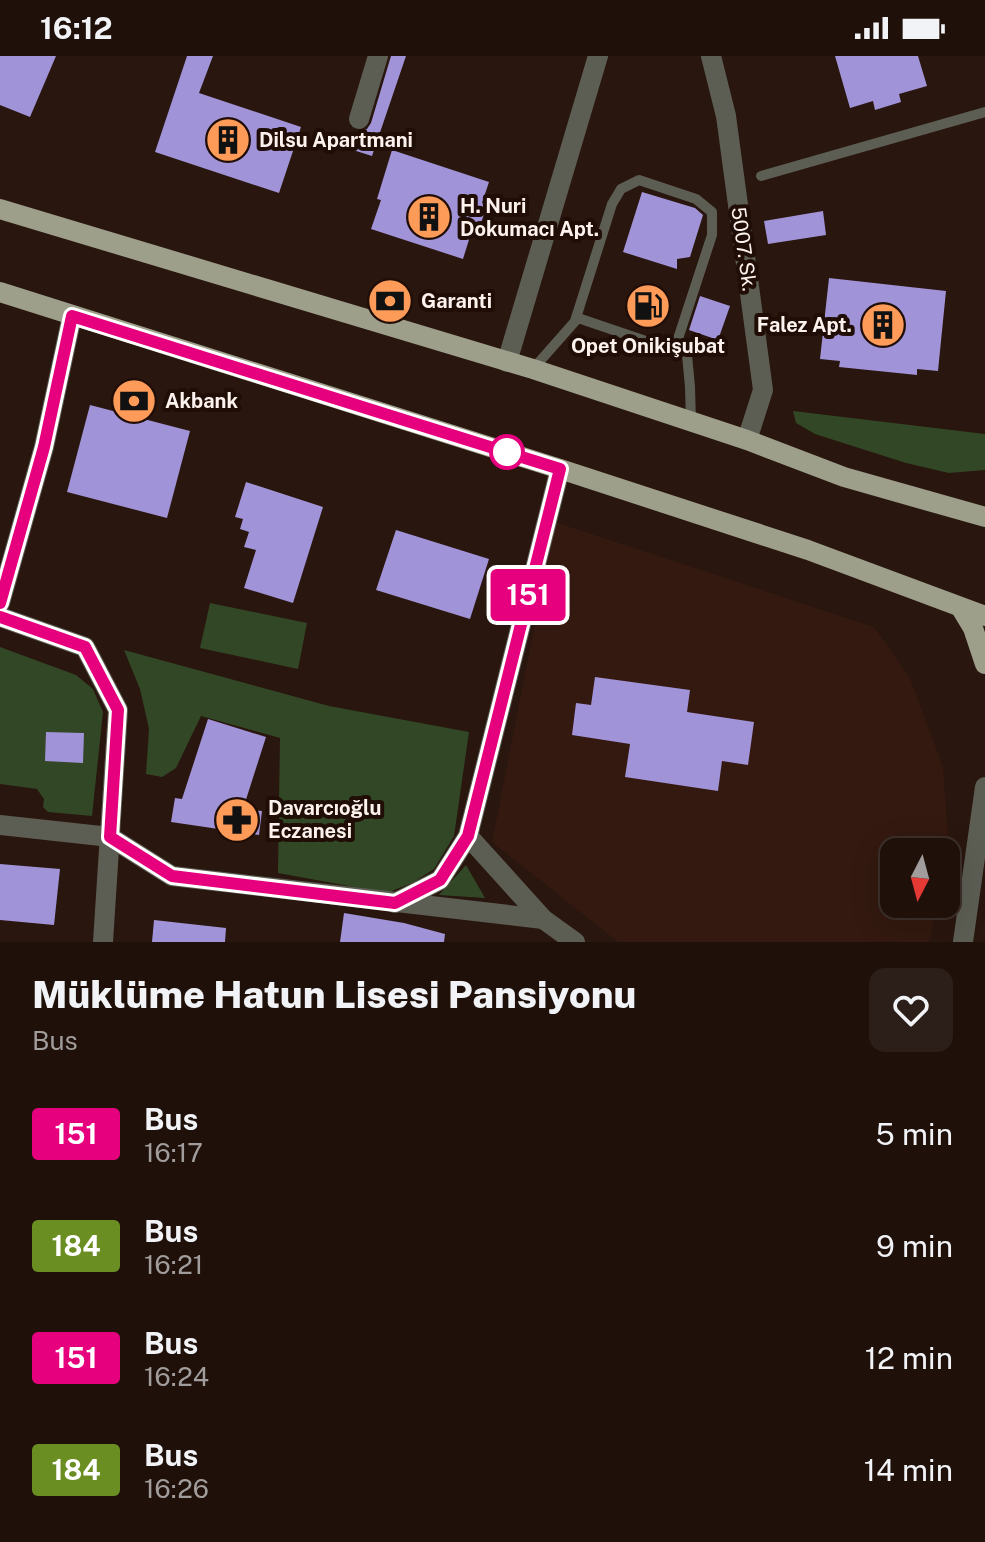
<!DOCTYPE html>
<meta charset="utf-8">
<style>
body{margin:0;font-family:"Public Sans",sans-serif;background:#2c1e18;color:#f1f3f6;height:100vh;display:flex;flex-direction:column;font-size:30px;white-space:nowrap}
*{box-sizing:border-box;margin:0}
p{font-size:26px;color:#a19d9c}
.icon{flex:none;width:44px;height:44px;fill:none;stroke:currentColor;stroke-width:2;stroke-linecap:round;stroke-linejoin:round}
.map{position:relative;height:886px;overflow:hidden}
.drawer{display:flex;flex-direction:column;background:#1f100a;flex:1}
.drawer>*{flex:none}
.badge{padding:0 16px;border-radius:6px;font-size:28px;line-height:52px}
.needle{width:52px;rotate:186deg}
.buttons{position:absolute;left:880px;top:782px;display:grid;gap:16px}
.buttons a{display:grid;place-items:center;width:80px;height:80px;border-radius:16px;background:#1f100a;box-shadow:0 8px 32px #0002,0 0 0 2px #3c302b;font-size:40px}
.map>.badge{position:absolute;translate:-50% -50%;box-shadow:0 0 0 4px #fff}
.round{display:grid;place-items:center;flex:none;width:84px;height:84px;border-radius:16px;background:#2c1e18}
.head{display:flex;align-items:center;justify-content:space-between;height:136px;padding:0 32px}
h1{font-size:38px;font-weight:800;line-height:60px}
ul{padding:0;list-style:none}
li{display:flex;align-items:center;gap:24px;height:112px;padding:0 32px}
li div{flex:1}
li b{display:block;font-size:30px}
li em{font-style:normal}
li .badge{min-width:88px;font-weight:700;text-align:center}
.status{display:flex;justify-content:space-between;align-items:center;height:56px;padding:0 40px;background:#1f100a;direction:ltr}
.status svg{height:22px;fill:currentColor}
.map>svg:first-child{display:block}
.built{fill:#33190f}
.green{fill:#324725}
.building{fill:#a193d7}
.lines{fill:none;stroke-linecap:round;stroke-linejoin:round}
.service{stroke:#5c5d53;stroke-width:10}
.minor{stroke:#5c5d53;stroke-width:20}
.tertiary{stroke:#5c5d53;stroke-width:20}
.primary{stroke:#9e9f8a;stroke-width:20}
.line-casing{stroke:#fff;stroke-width:18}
.line{stroke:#e6007e;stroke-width:12}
.stop-dot{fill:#fff;stroke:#e6007e;stroke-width:4}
.labels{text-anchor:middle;stroke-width:8;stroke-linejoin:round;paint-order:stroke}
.poi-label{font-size:20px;font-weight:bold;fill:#fef2ee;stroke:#1f0d06;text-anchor:start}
.street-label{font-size:20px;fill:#fef2ee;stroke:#1f0d06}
</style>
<div class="status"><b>16:12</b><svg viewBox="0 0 49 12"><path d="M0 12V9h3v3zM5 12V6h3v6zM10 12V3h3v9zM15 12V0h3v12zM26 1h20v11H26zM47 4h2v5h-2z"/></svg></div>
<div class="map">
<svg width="985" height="886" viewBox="0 0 985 886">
<rect width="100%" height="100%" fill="#29160e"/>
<polygon class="built" points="555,466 874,571 910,622 943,711 949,795 946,807 946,796 894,796 894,848 937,848 929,886 618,886 492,786"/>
<g class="green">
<polygon points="793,355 985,378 985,414 949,417 906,407 815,378 796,367"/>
<polygon points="210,547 307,567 298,613 200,592"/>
<polygon points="0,591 76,619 93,633 103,656 92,760 48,756 43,751 44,743 37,733 0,728"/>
<polygon points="124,594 329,650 469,676 454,780 434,813 414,826 387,837 278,817 280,682 201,660 176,712 162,721 146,718 149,673 140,633"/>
<polygon points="466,809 485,842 439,839"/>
</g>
<g class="building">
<polygon points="0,0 56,0 30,61 0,49"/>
<polygon points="187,0 213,0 199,37 301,71 279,137 155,96"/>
<polygon points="391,0 406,0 372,100 353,94 359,76 367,73 371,67"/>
<polygon points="835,0 918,0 927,30 899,38 901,46 875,54 873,45 850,52"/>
<polygon points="392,94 489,126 482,147 487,149 478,176 472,174 463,203 371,173 381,144 377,143"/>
<polygon points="642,136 695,152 703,159 690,201 677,203 677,213 623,196"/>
<polygon points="823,155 826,179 768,188 764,165"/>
<polygon points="829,222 946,235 938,315 917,313 917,319 839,311 840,305 820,303"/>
<polygon points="700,240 730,250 718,284 689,274"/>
<polygon points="90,349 190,375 167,462 67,436"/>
<polygon points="246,426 323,451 293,547 244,532 256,494 244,491 249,476 240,473 243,463 235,461"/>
<polygon points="396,474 489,503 470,563 376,534"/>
<polygon points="595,621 690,634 687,656 754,666 748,709 722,705 718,735 625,721 630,688 572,679 576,647 591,649"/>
<polygon points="208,663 266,681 243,753 262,755 259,779 171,766 175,742 182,743"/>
<polygon points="46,676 84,677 83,707 45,705"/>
<polygon points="0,808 60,813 54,869 0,864"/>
<polygon points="344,857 404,867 445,878 444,886 340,886"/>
<polygon points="154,864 226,872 225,886 152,886"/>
</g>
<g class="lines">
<g class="service">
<polyline points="761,120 985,56"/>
<polyline points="575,265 612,148 621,133 639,124 696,143 712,156 712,179 674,295"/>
<polyline points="533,313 578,262 687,299 690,331 691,366"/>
</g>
<g class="minor">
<polyline points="711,0 726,60 763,334 747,384"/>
<polyline points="359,63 378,0"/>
<polyline points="507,306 598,0"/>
<polyline points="0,547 44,391 72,260"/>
<polyline points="0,561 85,591 118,654 103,886"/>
<polyline points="0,769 110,781 172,820 543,863"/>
<polyline points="468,780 543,863 575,886"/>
<polyline points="395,847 440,824 468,780 560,413"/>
</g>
<polyline class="tertiary" points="963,886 985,731"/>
<g class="primary">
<polyline points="0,153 533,313 747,384 844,421 985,461"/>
<polyline points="0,236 560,413 808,494 985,560"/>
<polyline points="961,552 973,572 985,608"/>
</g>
</g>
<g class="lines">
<g class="line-casing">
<polyline id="line" points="0,547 44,391 72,260 560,413 468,780 440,824 395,847 172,820 110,781 118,654 85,591 0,561"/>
</g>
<use href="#line" class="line"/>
</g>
<defs>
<g id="building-disc" transform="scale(2.3)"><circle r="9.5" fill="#fe9b58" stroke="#1f0d06"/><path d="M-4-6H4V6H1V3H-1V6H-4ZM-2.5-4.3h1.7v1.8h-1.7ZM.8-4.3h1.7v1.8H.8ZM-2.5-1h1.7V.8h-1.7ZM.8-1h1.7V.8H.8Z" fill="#111"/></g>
<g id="bank-disc" transform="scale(2.3)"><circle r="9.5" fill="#fe9b58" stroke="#1f0d06"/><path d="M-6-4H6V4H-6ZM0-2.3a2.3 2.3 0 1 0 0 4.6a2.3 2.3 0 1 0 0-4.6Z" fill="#111"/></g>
<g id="fuel-disc" transform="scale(2.3)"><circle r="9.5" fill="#fe9b58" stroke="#1f0d06"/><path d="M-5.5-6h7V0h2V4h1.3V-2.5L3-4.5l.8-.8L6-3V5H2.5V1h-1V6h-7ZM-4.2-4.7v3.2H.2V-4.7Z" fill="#111"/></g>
<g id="pharmacy-disc" transform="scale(2.3)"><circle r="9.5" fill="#fe9b58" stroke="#1f0d06"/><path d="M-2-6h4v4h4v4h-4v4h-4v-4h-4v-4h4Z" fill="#111"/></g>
</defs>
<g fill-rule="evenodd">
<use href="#building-disc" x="228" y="84"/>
<use href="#building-disc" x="429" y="161"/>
<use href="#bank-disc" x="390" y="245"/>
<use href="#fuel-disc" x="648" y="250"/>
<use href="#building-disc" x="883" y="269"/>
<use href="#bank-disc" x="134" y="345"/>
<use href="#pharmacy-disc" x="237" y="764"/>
</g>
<circle class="stop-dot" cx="507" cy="396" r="16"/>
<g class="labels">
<g class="poi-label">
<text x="259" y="91">Dilsu Apartmani</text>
<text x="460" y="157">H. Nuri<tspan x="460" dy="23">Dokumacı Apt.</tspan></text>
<text x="421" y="252">Garanti</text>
<text x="852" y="276" text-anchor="end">Falez Apt.</text>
<text x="648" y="297" text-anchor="middle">Opet Onikişubat</text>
<text x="165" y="352">Akbank</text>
<text x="268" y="759">Davarcıoğlu<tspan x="268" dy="23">Eczanesi</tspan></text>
</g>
<g class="street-label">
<text transform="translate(744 193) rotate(82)" y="7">5007. Sk.</text>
</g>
</g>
</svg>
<div class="buttons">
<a><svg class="needle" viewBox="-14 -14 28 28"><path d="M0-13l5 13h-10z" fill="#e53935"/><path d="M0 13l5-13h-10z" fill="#a19d9c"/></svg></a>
</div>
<b class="badge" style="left:528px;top:539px;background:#e6007e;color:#fff">151</b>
</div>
<section class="drawer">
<div class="head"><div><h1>Müklüme Hatun Lisesi Pansiyonu</h1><p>Bus</p></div><a class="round"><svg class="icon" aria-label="heart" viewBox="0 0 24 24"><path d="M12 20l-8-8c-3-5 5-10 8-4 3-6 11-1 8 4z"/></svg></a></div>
<ul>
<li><span class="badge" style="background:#e6007e;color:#fff">151</span><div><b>Bus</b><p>16:17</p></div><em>5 min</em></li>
<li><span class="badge" style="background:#6b8e23;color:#fff">184</span><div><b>Bus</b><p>16:21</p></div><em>9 min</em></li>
<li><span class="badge" style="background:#e6007e;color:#fff">151</span><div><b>Bus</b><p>16:24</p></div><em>12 min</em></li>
<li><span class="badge" style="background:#6b8e23;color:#fff">184</span><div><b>Bus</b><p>16:26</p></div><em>14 min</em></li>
</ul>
</section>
